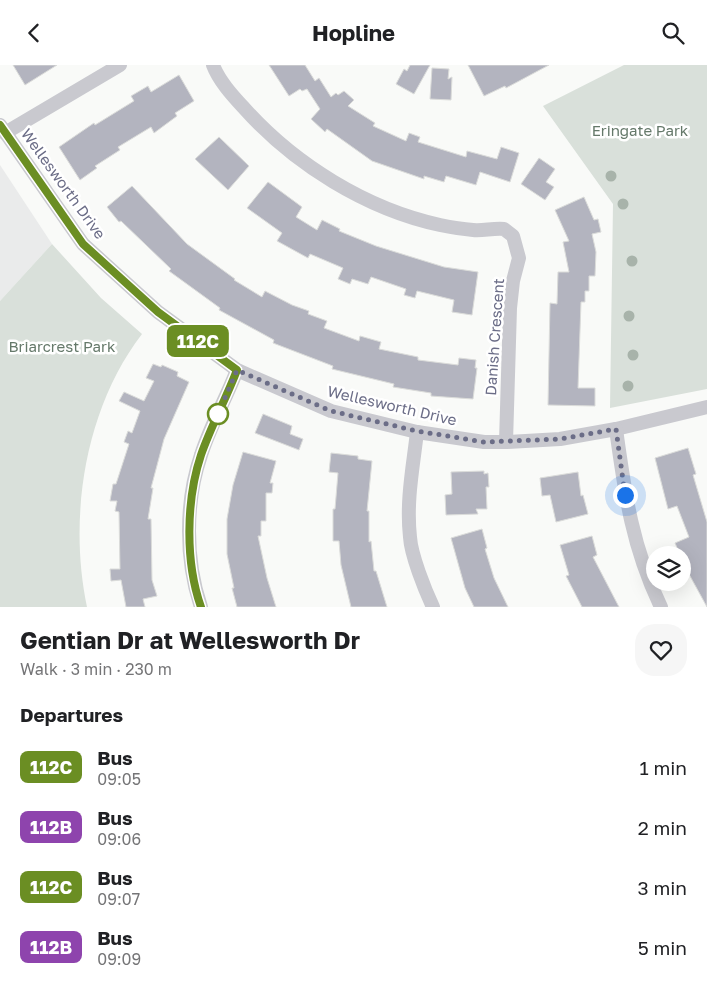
<!DOCTYPE html>
<meta charset="utf-8">
<style>
body{margin:0;font-family:"Golos Text",sans-serif;background:#f6f6f6;color:#202124;height:100vh;display:flex;flex-direction:column;font-size:19px;white-space:nowrap}
*{box-sizing:border-box;margin:0}
p{font-size:16px;color:#757577}
.icon{flex:none;width:28px;height:28px;fill:none;stroke:currentColor;stroke-width:2;stroke-linecap:round;stroke-linejoin:round}
.map{position:relative;height:542px;overflow:hidden}
.panel{display:flex;flex-direction:column;background:#fff;flex:1}
.panel>*{flex:none}
.badge{padding:0 10px;border-radius:8px;font-size:18px;line-height:32px}
.controls{position:absolute;left:646px;top:481px;display:grid;gap:10px}
.controls a{display:grid;place-items:center;width:45px;height:45px;border-radius:50%;background:#fff;box-shadow:0 5px 20px #0002;font-size:25px}
.you{position:absolute;width:25px;height:25px;margin:-12px;border:4px solid #fff;border-radius:50%;background:#1a73e8;box-shadow:0 0 0 8px #1a73e833}
.map>.badge{position:absolute;translate:-50% -50%;box-shadow:0 0 0 2px #fff}
h2{padding:0 20px;font-size:19px;line-height:45px}
.round{display:grid;place-items:center;flex:none;width:52px;height:52px;border-radius:20px;background:#f6f6f6}
.overview{display:flex;align-items:center;justify-content:space-between;height:85px;padding:0 20px}
h1{font-size:24px;font-weight:700;line-height:38px}
ul{padding:0;list-style:none}
li{display:flex;align-items:center;gap:15px;height:60px;padding:0 20px}
li div{flex:1}
li b{display:block;font-size:19px}
li em{font-style:normal}
li .badge{min-width:55px;font-weight:700;text-align:center}
header{display:flex;justify-content:space-between;align-items:center;height:65px;padding:0 20px;background:#fff;font-size:22px;font-weight:700}
.map>svg:first-child{display:block}
.built{fill:#eaebeb}
.green{fill:#d9e0da}
.building{fill:#b3b4bf;stroke:#dbdcda}
.lines{fill:none;stroke-linecap:round;stroke-linejoin:round}
.minor{stroke:#c9c9cf;stroke-width:14}
.tree{fill:#a8b3aa}
.line-casing{stroke:#fff;stroke-width:11}
.line{stroke:#6b8e23;stroke-width:8}
.walk{stroke:#6b6d87;stroke-width:5;stroke-dasharray:0 9}
.stop-dot{fill:#fff;stroke:#6b8e23;stroke-width:2.5}
.labels{text-anchor:middle;stroke-width:5;stroke-linejoin:round;paint-order:stroke}
.park-label{font-size:15px;fill:#65796a;stroke:#fff}
.street-label{font-size:15px;fill:#6b6d87;stroke:#fff}
</style>
<header><svg class="icon" aria-label="back" viewBox="0 0 24 24"><path d="M15 5l-7 7 7 7"/></svg>Hopline<svg class="icon" aria-label="search" viewBox="0 0 24 24"><circle cx="10" cy="10" r="6"/><path d="M15 15l6 6"/></svg></header>
<div class="map">
<svg width="707" height="542" viewBox="0 0 707 542">
<rect width="100%" height="100%" fill="#f9faf8"/>
<polygon class="built" points="0,100 52,179 0,236"/>
<g class="green">
<polygon points="624,0 707,0 707,324 610,343 613,139 543,41"/>
<path d="M52,179L101,233L142,269C85,343 68,452 87,542H0V236Z"/>
</g>
<g class="building">
<polygon points="13,0 57,0 25,20"/>
<polygon points="269,0 305,0 315,16 319,13 331,32 336,28 338,30 344,26 354,35 348,41 375,58 373,61 406,76 409,68 420,72 418,77 466,92 467,86 497,94 501,82 519,88 510,117 480,107 476,120 446,111 444,117 424,111 424,114 372,96 327,64 325,67 311,54 320,44 307,24 302,26 300,24 289,31"/>
<polygon points="410,0 430,0 414,29 396,19 404,4 407,6"/>
<polygon points="468,0 549,0 506,23 505,21 484,31"/>
<polygon points="432,3 449,4 448,14 452,12 451,35 430,34"/>
<polygon points="179,10 194,36 175,48 177,51 154,68 151,62 118,82 120,85 95,101 97,103 80,115 59,82 94,58 95,60 134,36 131,31 148,21 151,27"/>
<polygon points="219,72 249,101 228,125 195,94"/>
<polygon points="539,93 555,104 546,117 554,122 545,135 521,119"/>
<polygon points="268,117 302,142 296,152 317,165 322,155 340,164 339,166 376,181 444,202 478,207 472,250 452,247 454,235 417,226 415,233 404,230 406,224 371,212 368,219 352,214 350,219 338,214 343,203 310,189 308,193 277,176 282,168 247,143"/>
<polygon points="132,121 187,179 235,214 234,215 262,232 265,226 292,240 309,246 308,249 327,256 324,263 359,276 360,271 381,277 379,284 418,292 418,295 458,300 459,293 476,295 475,303 477,303 473,334 431,331 431,328 393,322 394,319 332,304 333,301 273,278 274,275 219,245 220,243 169,206 171,204 121,156 119,157 107,142"/>
<polygon points="584,132 594,155 598,154 601,167 592,169 596,187 595,211 589,211 589,226 585,226 585,237 581,237 578,323 595,323 595,341 548,340 550,238 557,239 558,207 569,207 563,177 569,176 555,145"/>
<polygon points="153,299 161,302 162,300 178,307 177,311 189,317 164,374 151,423 153,423 148,454 151,454 152,515 157,531 143,534 145,542 126,542 121,515 111,516 110,504 120,504 119,447 115,446 117,436 110,436 113,419 116,419 129,379 124,377 128,366 132,368 140,346 119,336 124,327 144,336 154,316 146,313"/>
<polygon points="263,349 292,361 290,369 303,374 299,385 255,368"/>
<polygon points="688,383 696,409 693,410 707,457 707,542 684,500 682,490 680,490 675,478 689,472 677,441 668,444 655,393"/>
<polygon points="243,387 276,396 270,418 273,418 272,428 266,428 266,456 261,456 261,471 258,471 267,513 276,542 237,542 232,523 234,523 227,489 227,454 233,420"/>
<polygon points="331,388 358,391 358,394 372,396 367,446 369,446 369,477 371,476 374,506 376,506 387,542 351,542 341,500 339,476 333,476 333,444 335,444 338,408 329,407"/>
<polygon points="484,406 484,409 488,408 489,422 486,422 487,444 476,444 478,449 446,450 445,430 452,429 451,407"/>
<polygon points="578,407 581,431 583,430 588,449 556,457 550,430 542,431 540,413"/>
<polygon points="482,464 487,483 485,484 494,513 508,542 474,542 465,523 451,473"/>
<polygon points="592,471 597,490 593,492 619,542 582,542 566,511 569,510 560,480"/>
</g>
<g class="lines">
<g class="minor">
<path d="M213,0C219,16 233,31 244,43C294,99 366,144 440,160C450,162 462,164 473,165C483,166 493,163 504,164L513,171L519,193L513,216L510,243L506,377"/>
<polyline points="0,60 83,179 158,247 237,305 331,346 417,367 484,377 506,377 560,374 616,364 707,342"/>
<polyline points="5,68 120,0"/>
<path d="M616,364C625,429 632,482 661,542"/>
<path d="M417,367C413,402 406,436 410,472C411,490 425,525 433,542"/>
<path d="M201,542C185,495 185,437 201,390C210,361 226,334 237,305"/>
</g>
</g>
<g class="tree">
<circle cx="611" cy="111" r="5.5"/>
<circle cx="623" cy="139" r="5.5"/>
<circle cx="632" cy="196" r="5.5"/>
<circle cx="629" cy="251" r="5.5"/>
<circle cx="633" cy="290" r="5.5"/>
<circle cx="628" cy="321" r="5.5"/>
</g>
<g class="lines">
<g class="line-casing">
<path id="line" d="M0,60L83,179L158,247L237,305C226,334 211,361 201,390C186,435 185,497 201,542"/>
</g>
<use href="#line" class="line"/>
<polyline class="walk" points="218,349 237,305 331,346 417,366 484,377 560,374 616,364 625,430"/>
</g>
<circle class="stop-dot" cx="218" cy="349" r="10"/>
<g class="labels">
<g class="park-label">
<text x="640" y="71">Eringate Park</text>
<text x="62" y="287">Briarcrest Park</text>
</g>
<g class="street-label">
<text transform="translate(63 119) rotate(54)" y="5">Wellesworth Drive</text>
<text transform="translate(495 272) rotate(-86)" y="5">Danish Crescent</text>
<text transform="translate(392 341) rotate(13)" y="5">Wellesworth Drive</text>
</g>
</g>
</svg>
<div class="controls">
<a><svg class="icon" aria-label="layers" viewBox="0 0 24 24"><path d="M12 4l9 5-9 5-9-5zM3 14l9 5 9-5"/></svg></a>
</div>
<div class="you" style="left:625px;top:430px"></div>
<b class="badge" style="left:198px;top:276px;background:#6b8e23;color:#fff">112C</b>
</div>
<section class="panel">
<div class="overview"><div><h1>Gentian Dr at Wellesworth Dr</h1><p>Walk · 3 min · 230 m</p></div><a class="round"><svg class="icon" aria-label="heart" viewBox="0 0 24 24"><path d="M12 20l-8-8c-3-5 5-10 8-4 3-6 11-1 8 4z"/></svg></a></div>
<h2>Departures</h2>
<ul>
<li><span class="badge" style="background:#6b8e23;color:#fff">112C</span><div><b>Bus</b><p>09:05</p></div><em>1 min</em></li>
<li><span class="badge" style="background:#8e44ad;color:#fff">112B</span><div><b>Bus</b><p>09:06</p></div><em>2 min</em></li>
<li><span class="badge" style="background:#6b8e23;color:#fff">112C</span><div><b>Bus</b><p>09:07</p></div><em>3 min</em></li>
<li><span class="badge" style="background:#8e44ad;color:#fff">112B</span><div><b>Bus</b><p>09:09</p></div><em>5 min</em></li>
</ul>
</section>
